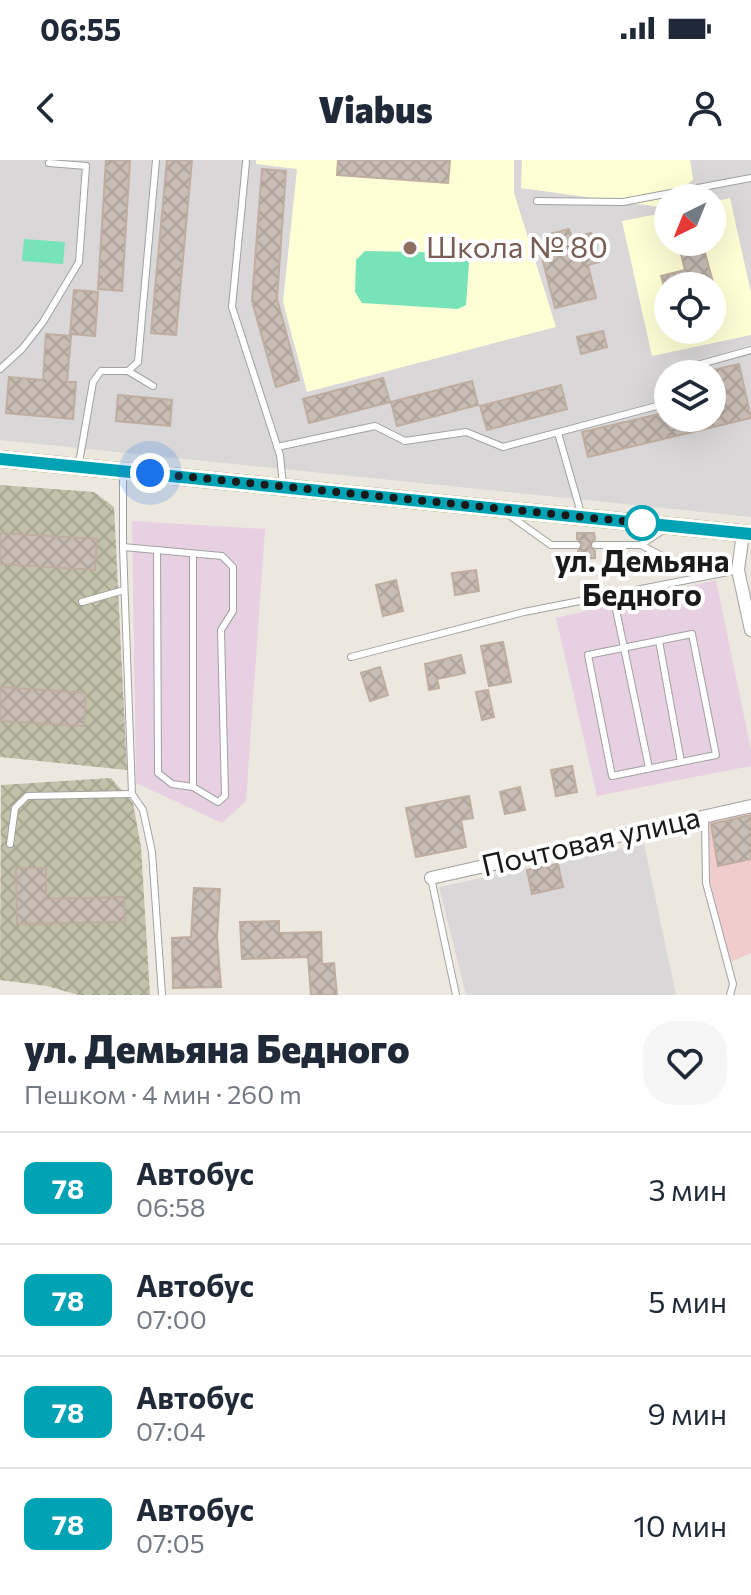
<!DOCTYPE html>
<html lang="ru">
<meta charset="utf-8">
<style>
body{margin:0;font-family:Commissioner,sans-serif;background:#f6f6f7;color:#1f2937;height:100vh;display:flex;flex-direction:column;font-size:30px;white-space:nowrap}
*{box-sizing:border-box;margin:0}
p{font-size:26px;color:#747a83}
.icon{flex:none;width:44px;height:44px;fill:none;stroke:currentColor;stroke-width:2;stroke-linecap:round;stroke-linejoin:round}
.map{position:relative;height:835px;overflow:hidden}
.side{display:flex;flex-direction:column;background:#fff;flex:1}
.side>*{flex:none}
.badge{padding:0 16px;border-radius:12px;font-size:28px;line-height:52px}
.needle{width:52px;rotate:223deg}
.fabs{position:absolute;left:654px;top:24px;display:grid;gap:16px}
.fabs a{display:grid;place-items:center;width:72px;height:72px;border-radius:50%;background:#fff;box-shadow:0 8px 32px #0002;font-size:40px}
.you{position:absolute;width:40px;height:40px;margin:-20px;border:6px solid #fff;border-radius:50%;background:#1a73e8;box-shadow:0 0 0 12px #1a73e833}
.map>.badge{position:absolute;translate:-50% -50%;box-shadow:0 0 0 4px #fff}
.round{display:grid;place-items:center;flex:none;width:84px;height:84px;border-radius:32px;background:#f6f6f7}
.summary{display:flex;align-items:center;justify-content:space-between;height:136px;padding:0 24px}
h1{font-size:38px;font-weight:800;line-height:60px}
ul{padding:0;list-style:none}
li{display:flex;align-items:center;gap:24px;height:112px;padding:0 24px;border-top:2px solid #e0e1e3}
li div{flex:1}
li b{display:block;font-size:30px}
li em{font-style:normal}
li .badge{min-width:88px;font-weight:700;text-align:center}
.status{display:flex;justify-content:space-between;align-items:center;height:56px;padding:0 40px;background:#fff;direction:ltr}
.status svg{height:22px;fill:currentColor}
header{display:flex;justify-content:space-between;align-items:center;height:104px;padding:0 24px;background:#fff;font-size:36px;font-weight:800}
.map>svg:first-child{display:block}
.residential{fill:#d9d7d7;fill-rule:evenodd}
.commercial{fill:#f0cdcc}
.industrial{fill:#e7d0e2}
.education{fill:#ffffd6;fill-rule:evenodd}
.construction{fill:url(#construction-cross-hatch)}
.pitch{fill:#76e3b9}
.building{fill:url(#building-cross-hatch);stroke:#bfaea0;stroke-width:2}
.lines{fill:none;stroke-linecap:round;stroke-linejoin:round}
.service-casing{stroke:#a1a1a1;stroke-width:8}
.minor-casing{stroke:#a1a1a1;stroke-width:14}
.secondary-casing{stroke:#667300;stroke-width:18}
.service{stroke:#fff;stroke-width:6}
.minor{stroke:#fff;stroke-width:12}
.secondary{stroke:#f9fdac;stroke-width:16}
.line-casing{stroke:#fff;stroke-width:18}
.line{stroke:#00a3b4;stroke-width:12}
.walk{stroke:#1a1a1a;stroke-width:8;stroke-dasharray:0 14.4}
.education-dot{fill:#8d6e63;stroke:#fff;stroke-width:3}
.stop-dot{fill:#fff;stroke:#00a3b4;stroke-width:4}
.labels{text-anchor:middle;stroke-width:8;stroke-linejoin:round;paint-order:stroke}
.education-label{font-size:30px;fill:#785e54;stroke:#fff;text-anchor:start}
.stop-label{font-size:30px;font-weight:bold;fill:#1a1a1a;stroke:#fff}
.street-label{font-size:30px;fill:#1a1a1a;stroke:#fff}
</style>
<div class="status"><b>06:55</b><svg viewBox="0 0 49 12"><path d="M0 12V9h3v3zM5 12V6h3v6zM10 12V3h3v9zM15 12V0h3v12zM26 1h20v11H26zM47 4h2v5h-2z"/></svg></div>
<header><svg class="icon" aria-label="back" viewBox="0 0 24 24"><path d="M15 5l-7 7 7 7"/></svg>Viabus<svg class="icon" aria-label="person" viewBox="0 0 24 24"><circle cx="12" cy="8" r="4"/><path d="M4 21q1-7 8-7t8 7"/></svg></header>
<div class="map">
<svg width="751" height="835" viewBox="0 0 751 835">
<defs>
<pattern id="construction-cross-hatch" width="8" height="8" patternUnits="userSpaceOnUse" patternTransform="scale(2)"><rect width="8" height="8" fill="#c2c2aa"/><path d="M0 0l8 8M0 8l8-8" fill="none" stroke="#a6a692"/></pattern>
<pattern id="building-cross-hatch" width="8" height="8" patternUnits="userSpaceOnUse" patternTransform="scale(2)"><rect width="8" height="8" fill="#c9beb5"/><path d="M0 0l8 8M0 8l8-8" fill="none" stroke="#aca39b"/></pattern>
</defs>
<rect width="100%" height="100%" fill="#ede8df"/>
<g class="residential">
<path d="M0,0H751V357L0,280ZM668,38H712V82H668ZM668,126H712V170H668ZM668,214H712V258H668Z"/>
<polygon points="644,684 676,835 466,835 439,727"/>
</g>
<polygon class="commercial" points="751,651 751,793 730,802 710,722 709,661"/>
<g class="industrial">
<polygon points="132,361 265,369 246,641 222,663 136,623"/>
<polygon points="716,420 751,590 751,606 597,636 556,458"/>
</g>
<g class="education">
<polygon points="256,0 514,0 514,33 556,167 307,232 283,142 297,9 256,4"/>
<polygon points="522,0 690,0 693,20 659,47 521,28"/>
<path d="M730,38L751,133V175L652,196L622,61L668,52V82H712V42ZM668,126H712V170H668Z"/>
</g>
<g class="construction">
<polygon points="0,325 94,332 114,347 127,610 0,597"/>
<polygon points="111,618 133,643 141,687 150,835 78,835 47,826 0,820 1,625"/>
</g>
<g class="pitch">
<polygon points="24,79 65,82 63,104 22,101"/>
<polygon points="365,91 463,93 469,103 466,145 458,149 362,143 355,132 356,100"/>
</g>
<g class="building">
<polygon points="106,0 130,0 122,131 98,129"/>
<polygon points="167,0 192,0 176,175 151,173"/>
<polygon points="338,0 450,0 448,23 337,15"/>
<polygon points="262,9 286,11 277,139 299,220 276,227 252,141"/>
<polygon points="569,69 572,78 591,73 599,102 588,105 596,138 555,148 539,86 552,83 550,74"/>
<polygon points="678,82 702,82 714,126 664,126 661,116 685,110"/>
<polygon points="74,130 98,132 95,176 70,174"/>
<polygon points="603,171 607,187 581,194 577,177"/>
<polygon points="46,174 71,176 67,222 76,222 73,259 6,253 9,217 43,220"/>
<polygon points="739,204 751,258 588,297 582,272 668,252 668,258 712,258 712,241 720,239 713,210"/>
<polygon points="383,218 390,242 309,263 303,239"/>
<polygon points="472,221 478,245 397,266 391,242"/>
<polygon points="561,225 567,249 487,270 480,246"/>
<polygon points="118,235 172,240 170,266 116,261"/>
<polygon points="0,373 97,379 95,410 0,404"/>
<polygon points="577,373 594,373 595,379 589,386 595,391 595,398 578,399 578,391 583,384 577,379"/>
<polygon points="476,410 479,431 455,435 452,413"/>
<polygon points="396,420 403,451 383,456 376,425"/>
<polygon points="503,482 511,522 489,526 481,486"/>
<polygon points="461,495 465,513 437,519 439,528 429,530 425,504"/>
<polygon points="380,507 388,535 370,541 361,513"/>
<polygon points="0,527 86,533 84,566 0,561"/>
<polygon points="488,530 494,557 482,560 476,532"/>
<polygon points="572,606 577,632 556,636 551,610"/>
<polygon points="520,627 525,650 505,654 500,632"/>
<polygon points="469,636 473,658 461,660 466,687 416,697 406,648"/>
<polygon points="751,655 751,699 718,706 711,664"/>
<polygon points="558,704 563,727 532,734 527,710"/>
<polygon points="16,708 46,708 46,739 124,737 125,762 17,764"/>
<polygon points="194,728 220,729 217,777 221,827 173,828 172,778 191,777"/>
<polygon points="279,761 279,773 321,772 322,804 334,803 337,835 311,835 308,797 242,799 240,762"/>
</g>
<g class="lines">
<g class="service-casing">
<g id="service">
<polyline points="246,2 232,147 280,295 283,326"/>
<polyline points="537,41 623,42 751,18"/>
<polyline points="0,209 22,189 43,162 79,102 86,6 49,3"/>
<polyline points="128,211 138,202 156,0"/>
<polyline points="695,214 697,205 751,190"/>
<polyline points="558,273 581,353"/>
<polyline points="277,287 375,266 405,281 466,272 503,287 668,243"/>
<polyline points="79,303 93,222 101,211 128,211 153,226"/>
<polyline points="123,314 123,387 132,634 143,650 152,692 162,835"/>
<polyline points="509,355 551,385 577,385"/>
<polyline points="595,385 641,385 663,370"/>
<polyline points="641,385 702,417"/>
<polyline points="123,387 222,396 233,407 233,451 221,470 225,636 218,642 193,627 193,394"/>
<polyline points="157,390 158,613 172,624 193,627"/>
<polyline points="613,435 649,608"/>
<polyline points="82,442 124,430"/>
<polygon points="692,474 716,595 612,616 588,495"/>
<polyline points="659,481 681,602"/>
<polyline points="351,497 524,452 738,410"/>
<polyline points="705,657 706,723 733,824 730,835"/>
<polyline points="10,684 15,648 27,636 132,634"/>
<polyline points="431,718 456,835"/>
</g>
</g>
<g class="minor-casing">
<g id="minor">
<polyline points="743,373 738,410 751,470"/>
<polyline points="431,718 751,646"/>
</g>
</g>
<g class="secondary-casing">
<polyline id="secondary" points="0,299 751,374"/>
</g>
<use href="#service" class="service"/>
<use href="#minor" class="minor"/>
<use href="#secondary" class="secondary"/>
</g>
<g class="lines">
<g class="line-casing">
<polyline id="line" points="0,299 751,374"/>
</g>
<use href="#line" class="line"/>
<polyline class="walk" points="150,313 642,363"/>
</g>
<circle class="education-dot" cx="410" cy="88" r="8"/>
<circle class="stop-dot" cx="642" cy="363" r="16"/>
<g class="labels">
<g class="education-label">
<text x="426" y="98">Школа № 80</text>
</g>
<g class="stop-label">
<text x="642" y="412">ул. Демьяна<tspan x="642" dy="34">Бедного</tspan></text>
</g>
<g class="street-label">
<text transform="translate(591 682) rotate(-13)" y="10">Почтовая улица</text>
</g>
</g>
</svg>
<div class="fabs">
<a><svg class="needle" viewBox="-14 -14 28 28"><path d="M0-13l5 13h-10z" fill="#e53935"/><path d="M0 13l5-13h-10z" fill="#747a83"/></svg></a>
<a><svg class="icon" aria-label="locate" viewBox="0 0 24 24"><circle cx="12" cy="12" r="6"/><path d="M12 2v4M12 18v4M2 12h4M18 12h4"/></svg></a>
<a><svg class="icon" aria-label="layers" viewBox="0 0 24 24"><path d="M12 4l9 5-9 5-9-5zM3 14l9 5 9-5"/></svg></a>
</div>
<div class="you" style="left:150px;top:313px"></div>
</div>
<section class="side">
<div class="summary"><div><h1>ул. Демьяна Бедного</h1><p>Пешком · 4 мин · 260 m</p></div><a class="round"><svg class="icon" aria-label="heart" viewBox="0 0 24 24"><path d="M12 20l-8-8c-3-5 5-10 8-4 3-6 11-1 8 4z"/></svg></a></div>
<ul>
<li><span class="badge" style="background:#00a3b4;color:#fff">78</span><div><b>Автобус</b><p>06:58</p></div><em>3 мин</em></li>
<li><span class="badge" style="background:#00a3b4;color:#fff">78</span><div><b>Автобус</b><p>07:00</p></div><em>5 мин</em></li>
<li><span class="badge" style="background:#00a3b4;color:#fff">78</span><div><b>Автобус</b><p>07:04</p></div><em>9 мин</em></li>
<li><span class="badge" style="background:#00a3b4;color:#fff">78</span><div><b>Автобус</b><p>07:05</p></div><em>10 мин</em></li>
</ul>
</section>
